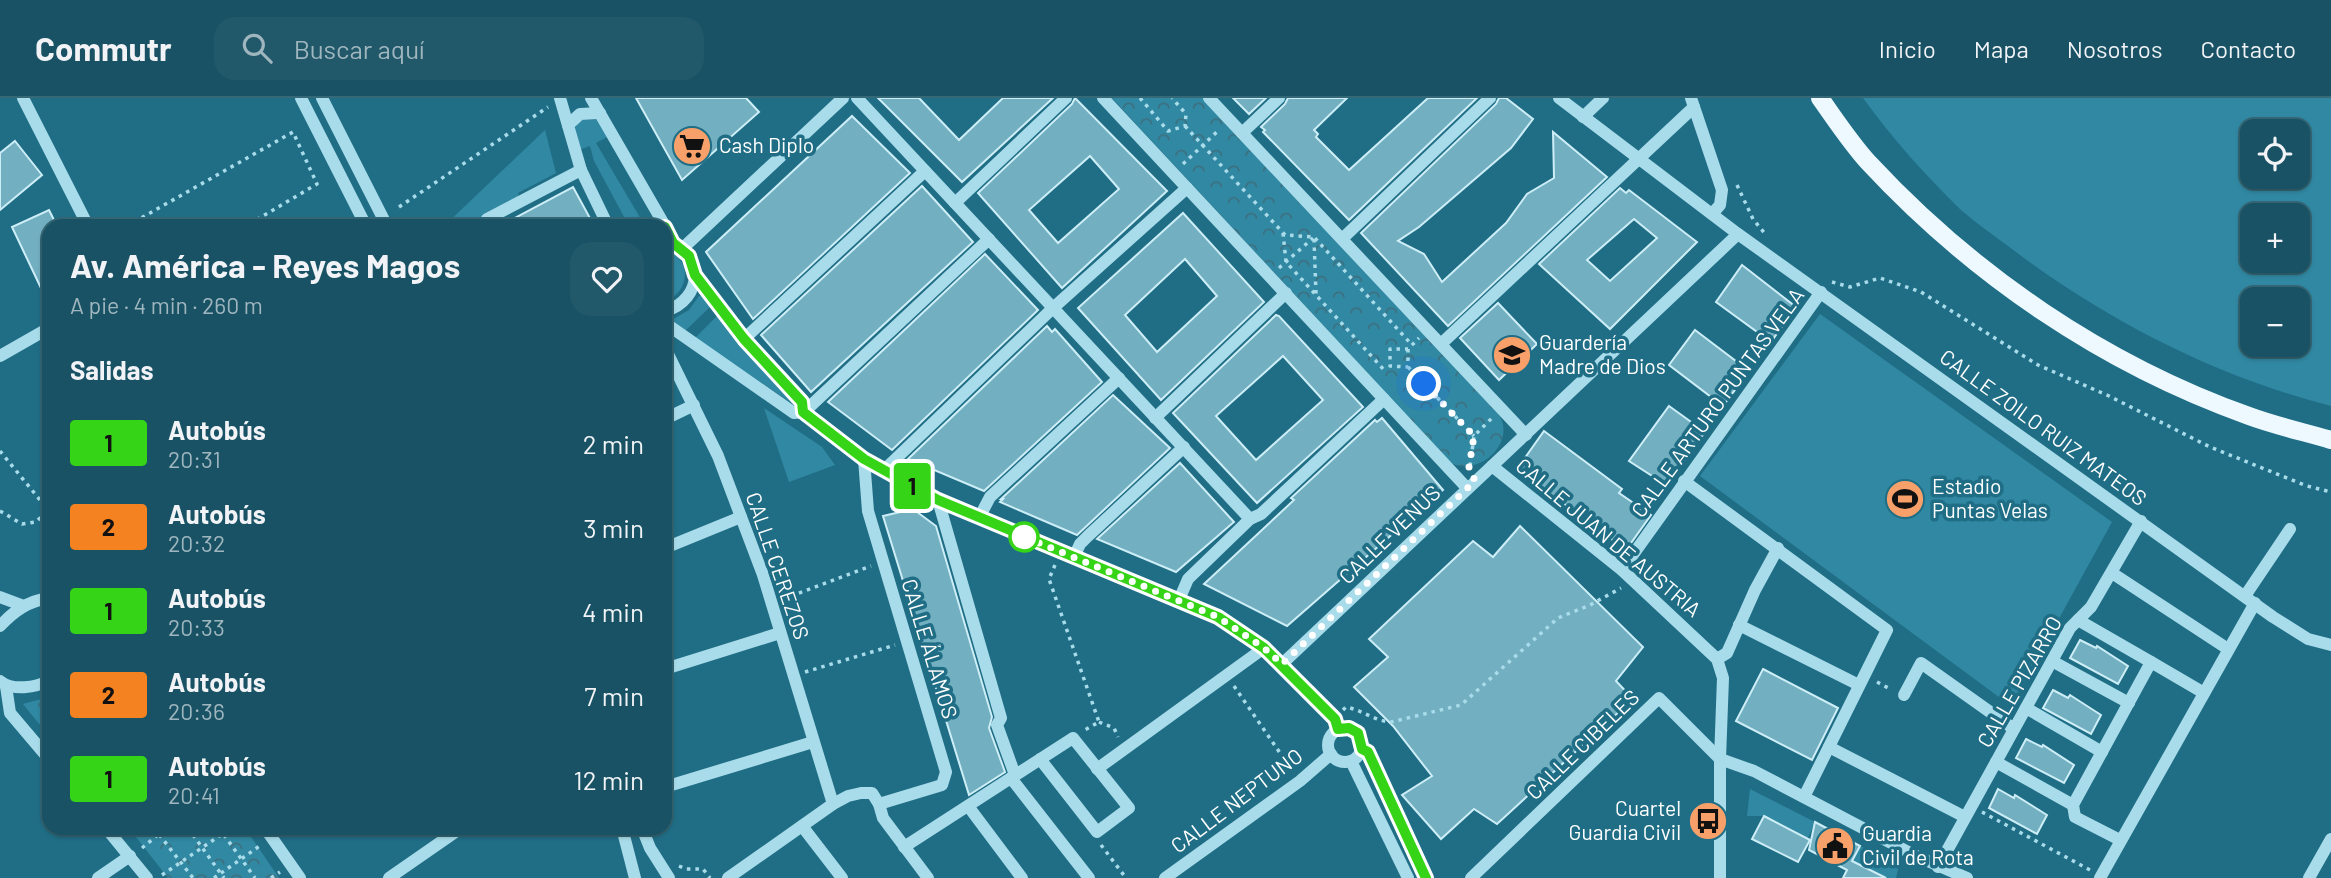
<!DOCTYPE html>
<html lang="es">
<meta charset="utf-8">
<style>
body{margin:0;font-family:Barlow,sans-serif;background:#21586a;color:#f1f3f6;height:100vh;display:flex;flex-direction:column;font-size:26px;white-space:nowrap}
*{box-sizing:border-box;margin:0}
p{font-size:23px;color:#9fb6bf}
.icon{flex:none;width:38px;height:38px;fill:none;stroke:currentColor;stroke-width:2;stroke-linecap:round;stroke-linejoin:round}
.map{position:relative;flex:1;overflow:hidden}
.side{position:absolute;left:42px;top:121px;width:630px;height:616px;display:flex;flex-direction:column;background:#185264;border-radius:21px;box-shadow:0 2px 5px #0004,0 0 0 2px #366978}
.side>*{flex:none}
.badge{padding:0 14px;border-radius:5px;font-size:24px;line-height:46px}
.controls{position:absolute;left:2240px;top:21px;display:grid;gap:14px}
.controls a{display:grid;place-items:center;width:70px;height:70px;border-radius:14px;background:#185264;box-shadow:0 2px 5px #0004,0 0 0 2px #366978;font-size:35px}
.you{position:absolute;width:35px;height:35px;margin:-18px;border:5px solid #fff;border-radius:50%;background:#1a73e8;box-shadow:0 0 0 10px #1a73e833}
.map>.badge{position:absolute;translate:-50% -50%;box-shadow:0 0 0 4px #fff}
h2{padding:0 28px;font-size:26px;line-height:63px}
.round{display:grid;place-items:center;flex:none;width:74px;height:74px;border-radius:21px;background:#21586a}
.head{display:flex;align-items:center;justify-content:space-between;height:119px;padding:0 28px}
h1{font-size:33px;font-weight:700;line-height:52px}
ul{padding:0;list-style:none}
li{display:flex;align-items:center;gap:21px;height:84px;padding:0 28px}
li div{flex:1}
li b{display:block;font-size:26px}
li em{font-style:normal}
li .badge{min-width:77px;font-weight:700;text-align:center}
header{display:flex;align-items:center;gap:42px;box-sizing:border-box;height:98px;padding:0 35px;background:#185264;border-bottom:2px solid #366978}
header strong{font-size:33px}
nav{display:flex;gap:38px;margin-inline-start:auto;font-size:24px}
.search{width:490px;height:63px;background:#21586a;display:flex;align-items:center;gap:18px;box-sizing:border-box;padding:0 24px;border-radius:21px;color:#9fb6bf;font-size:26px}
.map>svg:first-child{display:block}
.grass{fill:#3188a2;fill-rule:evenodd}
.forest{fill:url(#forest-crowns)}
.building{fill:#72afc0;stroke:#cdeef7;stroke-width:2;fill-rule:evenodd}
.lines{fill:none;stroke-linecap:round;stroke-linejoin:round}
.path{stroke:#a9dcea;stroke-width:3.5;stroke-dasharray:3.5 5;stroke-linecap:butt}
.minor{stroke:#a9dcea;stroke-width:12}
.major{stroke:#edf9fe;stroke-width:18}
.line-casing{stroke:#fff;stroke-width:16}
.line{stroke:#36d416;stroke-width:10}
.walk{stroke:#fff;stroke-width:7;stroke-dasharray:0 12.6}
.stop-dot{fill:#fff;stroke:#36d416;stroke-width:3.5}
.labels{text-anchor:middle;stroke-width:7;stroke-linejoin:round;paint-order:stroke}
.poi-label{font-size:21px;fill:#fff;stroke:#206e86;text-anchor:start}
.street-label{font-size:21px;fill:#fff;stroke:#206e86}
</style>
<header>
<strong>Commutr</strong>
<div class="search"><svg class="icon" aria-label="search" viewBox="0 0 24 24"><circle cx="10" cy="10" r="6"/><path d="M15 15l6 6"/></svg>Buscar aquí</div>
<nav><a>Inicio</a><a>Mapa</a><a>Nosotros</a><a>Contacto</a></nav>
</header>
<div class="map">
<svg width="2331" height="780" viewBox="0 0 2331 780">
<defs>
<pattern id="forest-crowns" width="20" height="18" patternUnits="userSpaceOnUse" patternTransform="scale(1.75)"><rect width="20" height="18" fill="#3188a2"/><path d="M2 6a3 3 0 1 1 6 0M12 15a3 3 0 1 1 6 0" fill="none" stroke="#3c7080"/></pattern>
</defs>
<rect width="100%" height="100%" fill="#206e86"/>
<g class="grass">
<path d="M1863,0H2331V308C2215,278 2107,223 2012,151C1995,138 1977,126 1961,112C1925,77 1892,40 1863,0ZM2252,33H2298V79H2252ZM2252,117H2298V163H2252ZM2298,201V247H2252V201Z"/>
<polygon points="582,22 597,22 607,39 596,45 645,128 629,128 594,63 590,48 579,52 574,33 576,27"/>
<polygon points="545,32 556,75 518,95 519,99 477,128 444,128"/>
<path d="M665,152C692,160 691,194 665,203Z"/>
<polygon points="699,198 702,198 710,209 685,233 670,223 689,212"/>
<polygon points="1820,216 2112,424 2011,608 1700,378"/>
<polygon points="717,218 796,308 695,240"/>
<polygon points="764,310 822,349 835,367 789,384"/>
<polygon points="1750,691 1815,724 1808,740 1764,718 1747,718"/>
<polygon points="1860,748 1899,767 1896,780 1886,780 1852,763"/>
</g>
<g class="forest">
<path d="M1112,0H1205L1498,315C1518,344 1479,379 1451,365Z"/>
<polygon points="49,599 49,638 23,606"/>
<polygon points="129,730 245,730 279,780 168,780"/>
</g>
<g class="building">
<polygon points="636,0 746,0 759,14 682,82"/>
<polygon points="878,0 919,0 959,42 1003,0 1053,0 962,84"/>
<path d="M1075,0L1167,93L1062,190L978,95L1072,6ZM1090,58L1119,91L1058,145L1029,112Z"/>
<polygon points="1233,0 1266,0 1249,16"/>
<polygon points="1288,0 1347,0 1314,32 1318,36 1316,39 1349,72 1428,0 1477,0 1349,122 1263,34 1265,32 1261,29 1285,6"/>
<polygon points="1499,0 1506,0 1533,21 1511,50 1419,129 1398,143 1424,156 1442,184 1506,125 1527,96 1554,80 1553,34 1607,79 1448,228 1361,135 1496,6"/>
<polygon points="852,18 910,75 753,221 706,154"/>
<polygon points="15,43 42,77 0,112 0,55"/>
<polygon points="922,88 973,144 811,294 761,237"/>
<polygon points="573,89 591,122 580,128 500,128"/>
<path d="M1620,90L1626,95L1629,92L1697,144L1610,231L1539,166ZM1634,121L1657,140L1610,183L1587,162Z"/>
<polygon points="49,112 57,128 49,128 49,207 12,129"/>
<path d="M1183,115L1264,204L1161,302L1078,210ZM1185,161L1217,198L1157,254L1125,217Z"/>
<polygon points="985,156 1038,212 892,352 828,304"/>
<polygon points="1742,167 1796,209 1771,244 1716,204"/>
<polygon points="1498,205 1537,246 1499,282 1460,240"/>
<path d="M1276,217L1279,218L1363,309L1257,405L1173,315ZM1283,258L1323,302L1256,362L1216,318Z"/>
<polygon points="1047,228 1052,234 1055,231 1102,284 984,393 908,361"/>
<polygon points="1695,232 1749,273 1723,308 1669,267"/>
<polygon points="1113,297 1170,350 1077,437 1000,404 1003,401 1001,401"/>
<polygon points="1669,308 1705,334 1666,387 1629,363"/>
<polygon points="1382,320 1443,392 1287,528 1204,486 1294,402 1291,400 1375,322 1377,324"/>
<polygon points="1544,333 1622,391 1619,395 1651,417 1626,452 1517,371"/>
<polygon points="1180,365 1234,424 1176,474 1097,441"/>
<polygon points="913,411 936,428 992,619 989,630 1005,674 969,697 883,418"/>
<polygon points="1520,428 1643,549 1616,583 1633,601 1497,726 1474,711 1441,741 1402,697 1432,678 1393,628 1354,589 1388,559 1369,541 1473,443 1493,459"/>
<polygon points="2080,542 2096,550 2097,548 2128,568 2118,586 2070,560"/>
<polygon points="1763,571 1838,610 1812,662 1736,623"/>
<polygon points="2053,592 2068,600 2070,597 2101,617 2091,636 2043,610"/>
<polygon points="2026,641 2042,649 2043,647 2074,667 2064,685 2016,660"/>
<polygon points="1998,691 2014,700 2015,697 2047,717 2037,736 1989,710"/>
<polygon points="1764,718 1810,742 1798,764 1752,741"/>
<polygon points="1815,724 1860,748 1852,763 1886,780 1843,780 1847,772 1809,752"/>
</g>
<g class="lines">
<g class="path">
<polyline points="1140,0 1168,33 1185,28 1186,16 1172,0"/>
<polyline points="1185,28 1285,137 1314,139 1412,247"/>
<polyline points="1183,66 1220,31"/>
<polyline points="1737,87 1753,121 1766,137"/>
<polyline points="399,109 548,9"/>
<polyline points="127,128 293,34 317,86 246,128"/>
<polyline points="1283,135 1286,164 1385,273"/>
<polyline points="1314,141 1316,196"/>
<polyline points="1279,170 1313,140"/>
<polyline points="1832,184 1850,189 1880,180 1921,194 2038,267 2109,298 2210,349 2307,388 2331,394"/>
<polyline points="1408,251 1408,269 1390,268 1390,251 1408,251 1419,240"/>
<polyline points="1408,269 1474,338"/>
<polyline points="0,353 49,413"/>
<polyline points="1470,368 1474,338 1492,320"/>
<polyline points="0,413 22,426 36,424 48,412"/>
<polyline points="1055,467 1049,481 1099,624 1083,633"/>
<polyline points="783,501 871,468"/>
<polyline points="805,574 895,547"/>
<polyline points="1877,584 1892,592"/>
<polyline points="1234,588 1291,671"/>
<path d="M1343,612L1346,609C1362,612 1375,623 1391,624L1461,607L1558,520L1590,507L1621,490"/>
<polyline points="1099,624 1114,630 1118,639"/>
<polyline points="1982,714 2090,772"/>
<polyline points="154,730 193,780"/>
<polyline points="188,730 224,780"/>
<polyline points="219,730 255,780"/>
<polyline points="1101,747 1126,780"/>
<polyline points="142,750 166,730"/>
<polyline points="679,768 686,771 703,771 710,780"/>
<polyline points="162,777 231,730"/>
<polyline points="214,780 261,747"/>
<polyline points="271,780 280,774"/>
</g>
<g class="minor">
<polyline points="23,0 88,128"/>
<polyline points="301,0 366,128"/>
<polyline points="322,0 387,128"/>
<polyline points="560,0 581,72 608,128"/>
<polyline points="591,0 665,128"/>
<polyline points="857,0 1250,421"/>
<polyline points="1103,0 1467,390"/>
<polyline points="1209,0 1526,337"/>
<polyline points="1559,0 1738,136 2273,519 2308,541 2331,547"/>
<polyline points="1691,0 1722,92 1720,107 1712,116"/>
<polyline points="1583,19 1603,0"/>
<polyline points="568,27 580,16 600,15"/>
<polyline points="1242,35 1279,0"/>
<polyline points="955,105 1066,0"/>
<polyline points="483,128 487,121 581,72"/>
<polyline points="1342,141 1490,0"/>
<path d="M665,143C706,152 704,202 665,213"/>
<polyline points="683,150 843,0"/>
<polyline points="695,177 763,264 802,304 804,314 864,361 938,402 1218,519 1264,550 1335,621 1338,631"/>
<polyline points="665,225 794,315 804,314"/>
<polyline points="744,241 925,73"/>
<polyline points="1441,246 1694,9"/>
<polyline points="665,250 718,358 763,477 833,706"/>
<polyline points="0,258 49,230"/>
<polyline points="804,314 989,141"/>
<polyline points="1155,320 1286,195"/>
<polyline points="665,321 694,307"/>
<polyline points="864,361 868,413 946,674 942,687 879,706"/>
<polyline points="1492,368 1622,472 1717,561 1723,580 1720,661 1720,780"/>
<polyline points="883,373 1053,210 1187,90"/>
<polyline points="1684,383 1887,532 1804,699"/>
<polyline points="938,402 1001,620 997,627 1015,677"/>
<polyline points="979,420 990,399 1119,280"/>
<polyline points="665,450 741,419"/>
<polyline points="1074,459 1080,446 1088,438 1184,349"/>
<polyline points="1622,472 1821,194"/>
<polyline points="2112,475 2228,551"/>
<polyline points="2245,498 2290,431"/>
<polyline points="0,499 24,508"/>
<polyline points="1179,502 1188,481 1250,421 1261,416 1384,301"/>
<polyline points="2078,522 2151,564"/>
<polyline points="1739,527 1859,587"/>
<path d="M0,528C14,513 28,503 49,500"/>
<polyline points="1717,561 1727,555 1755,492 1778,450"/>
<polyline points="2052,563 2129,605"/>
<polyline points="1282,566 1738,136"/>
<polyline points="665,571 780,535"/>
<path d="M0,583C12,593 36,590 49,582"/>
<polyline points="6,588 10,615 49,661"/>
<polyline points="1904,597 1921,565 2014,631"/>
<polyline points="2026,610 2102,654"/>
<circle cx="1345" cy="647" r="17"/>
<polyline points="1829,649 1965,719"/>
<polyline points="1362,651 1368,654 1426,780"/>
<polyline points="1351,663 1408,780"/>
<polyline points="1996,664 2073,707"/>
<polyline points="1097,671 1264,550"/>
<polyline points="1011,680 1089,780"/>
<polyline points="665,689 813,644"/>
<polyline points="968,708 1022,780"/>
<polyline points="802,728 842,780"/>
<polyline points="106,730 147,780"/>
<polyline points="265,730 300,780"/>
<polyline points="622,730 635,780"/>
<polyline points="642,730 650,750 669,780"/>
<polyline points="2120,742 2075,719 2073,707 2151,564 2204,595"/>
<polyline points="904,749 1073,640 1129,710 1097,734 1040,661"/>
<polyline points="1938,769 2070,530 2091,509 2141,423"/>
<polyline points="98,780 130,758"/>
<polyline points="389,780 461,730"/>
<polyline points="728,780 833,706 848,698 861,695 872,695 879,706 883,720 928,780"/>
<polyline points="1165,780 1300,683 1331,656"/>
<polyline points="1471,780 1659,600 1720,661 1754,673 1914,757 1967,780"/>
<polyline points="2100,780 2255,505"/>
<polyline points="2309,780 2331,741"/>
</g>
<path class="major" d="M1820,0C1835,21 1850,44 1868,64C1973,177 2103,266 2249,318C2276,328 2304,334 2331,342"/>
</g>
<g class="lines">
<g class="line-casing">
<polyline id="line" points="665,129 673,145 689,158 695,177 744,241 802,304 803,314 864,361 938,402 1218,519 1264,550 1335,621 1338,631 1349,630 1358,635 1362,651 1368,654 1426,780"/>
</g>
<use href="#line" class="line"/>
<polyline class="walk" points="1024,439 1020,437 1218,519 1264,550 1282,566 1475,383 1469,369 1474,338 1424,286"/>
</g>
<defs>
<g id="supermarket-disc" transform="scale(2.0125)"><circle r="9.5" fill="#f7a069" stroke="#206e86"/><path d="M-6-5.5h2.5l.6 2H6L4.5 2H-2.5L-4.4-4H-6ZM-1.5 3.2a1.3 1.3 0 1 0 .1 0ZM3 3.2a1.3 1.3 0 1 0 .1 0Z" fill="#111"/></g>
<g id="school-disc" transform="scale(2.0125)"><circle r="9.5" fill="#f7a069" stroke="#206e86"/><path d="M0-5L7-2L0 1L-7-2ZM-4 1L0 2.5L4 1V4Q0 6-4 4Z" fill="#111"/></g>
<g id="stadium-disc" transform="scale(2.0125)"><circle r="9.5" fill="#f7a069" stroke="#206e86"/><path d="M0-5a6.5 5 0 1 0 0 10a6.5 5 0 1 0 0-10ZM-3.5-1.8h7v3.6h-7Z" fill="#111"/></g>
<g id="bus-disc" transform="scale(2.0125)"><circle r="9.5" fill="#f7a069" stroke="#206e86"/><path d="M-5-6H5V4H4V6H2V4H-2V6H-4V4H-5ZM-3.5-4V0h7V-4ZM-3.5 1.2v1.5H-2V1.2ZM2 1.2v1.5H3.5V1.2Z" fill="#111"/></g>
<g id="civic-disc" transform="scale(2.0125)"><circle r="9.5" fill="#f7a069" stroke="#206e86"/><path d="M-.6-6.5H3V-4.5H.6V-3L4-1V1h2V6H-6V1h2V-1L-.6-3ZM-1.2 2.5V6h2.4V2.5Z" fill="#111"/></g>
</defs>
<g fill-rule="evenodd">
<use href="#supermarket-disc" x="692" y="48"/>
<use href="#school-disc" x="1512" y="257"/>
<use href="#stadium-disc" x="1905" y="401"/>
<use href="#bus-disc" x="1708" y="723"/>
<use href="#civic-disc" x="1835" y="748"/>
</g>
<circle class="stop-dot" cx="1024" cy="439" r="14"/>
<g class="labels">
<g class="poi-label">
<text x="719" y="55">Cash Diplo</text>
<text x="1539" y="252">Guardería<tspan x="1539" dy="24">Madre de Dios</tspan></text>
<text x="1932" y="396">Estadio<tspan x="1932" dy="24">Puntas Velas</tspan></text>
<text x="1681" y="718" text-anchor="end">Cuartel<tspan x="1681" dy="24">Guardia Civil</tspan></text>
<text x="1862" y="743">Guardia<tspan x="1862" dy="24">Civil de Rota</tspan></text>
</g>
<g class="street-label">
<text transform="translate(1718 305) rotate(-54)" y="7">CALLE ARTURO PUNTAS VELA</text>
<text transform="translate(2043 330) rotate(36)" y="7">CALLE ZOILO RUIZ MATEOS</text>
<text transform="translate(1390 437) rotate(-44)" y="7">CALLE VENUS</text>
<text transform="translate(1608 440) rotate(40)" y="7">CALLE JUAN DE AUSTRIA</text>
<text transform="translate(777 468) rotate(71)" y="7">CALLE CEREZOS</text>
<text transform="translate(929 551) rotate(73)" y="7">CALLE ÁLAMOS</text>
<text transform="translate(2020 584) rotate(-60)" y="7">CALLE PIZARRO</text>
<text transform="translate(1583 647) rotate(-44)" y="7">CALLE CIBELES</text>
<text transform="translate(1237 703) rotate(-37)" y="7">CALLE NEPTUNO</text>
</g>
</g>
</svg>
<div class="controls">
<a><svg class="icon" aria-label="locate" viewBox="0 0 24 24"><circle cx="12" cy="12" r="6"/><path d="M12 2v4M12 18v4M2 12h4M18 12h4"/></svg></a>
<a>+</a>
<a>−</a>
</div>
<div class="you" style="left:1424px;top:286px"></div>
<b class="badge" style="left:912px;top:388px;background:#36d416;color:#111">1</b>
<section class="side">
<div class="head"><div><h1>Av. América - Reyes Magos</h1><p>A pie · 4 min · 260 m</p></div><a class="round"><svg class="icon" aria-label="heart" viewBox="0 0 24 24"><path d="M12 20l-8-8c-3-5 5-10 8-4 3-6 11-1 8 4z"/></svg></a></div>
<h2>Salidas</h2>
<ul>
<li><span class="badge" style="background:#36d416;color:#111">1</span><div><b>Autobús</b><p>20:31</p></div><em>2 min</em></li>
<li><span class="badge" style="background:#f58220;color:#111">2</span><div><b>Autobús</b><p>20:32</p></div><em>3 min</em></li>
<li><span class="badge" style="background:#36d416;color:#111">1</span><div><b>Autobús</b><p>20:33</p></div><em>4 min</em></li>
<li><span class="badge" style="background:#f58220;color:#111">2</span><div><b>Autobús</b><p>20:36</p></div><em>7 min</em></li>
<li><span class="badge" style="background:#36d416;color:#111">1</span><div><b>Autobús</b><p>20:41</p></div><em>12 min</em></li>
</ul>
</section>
</div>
